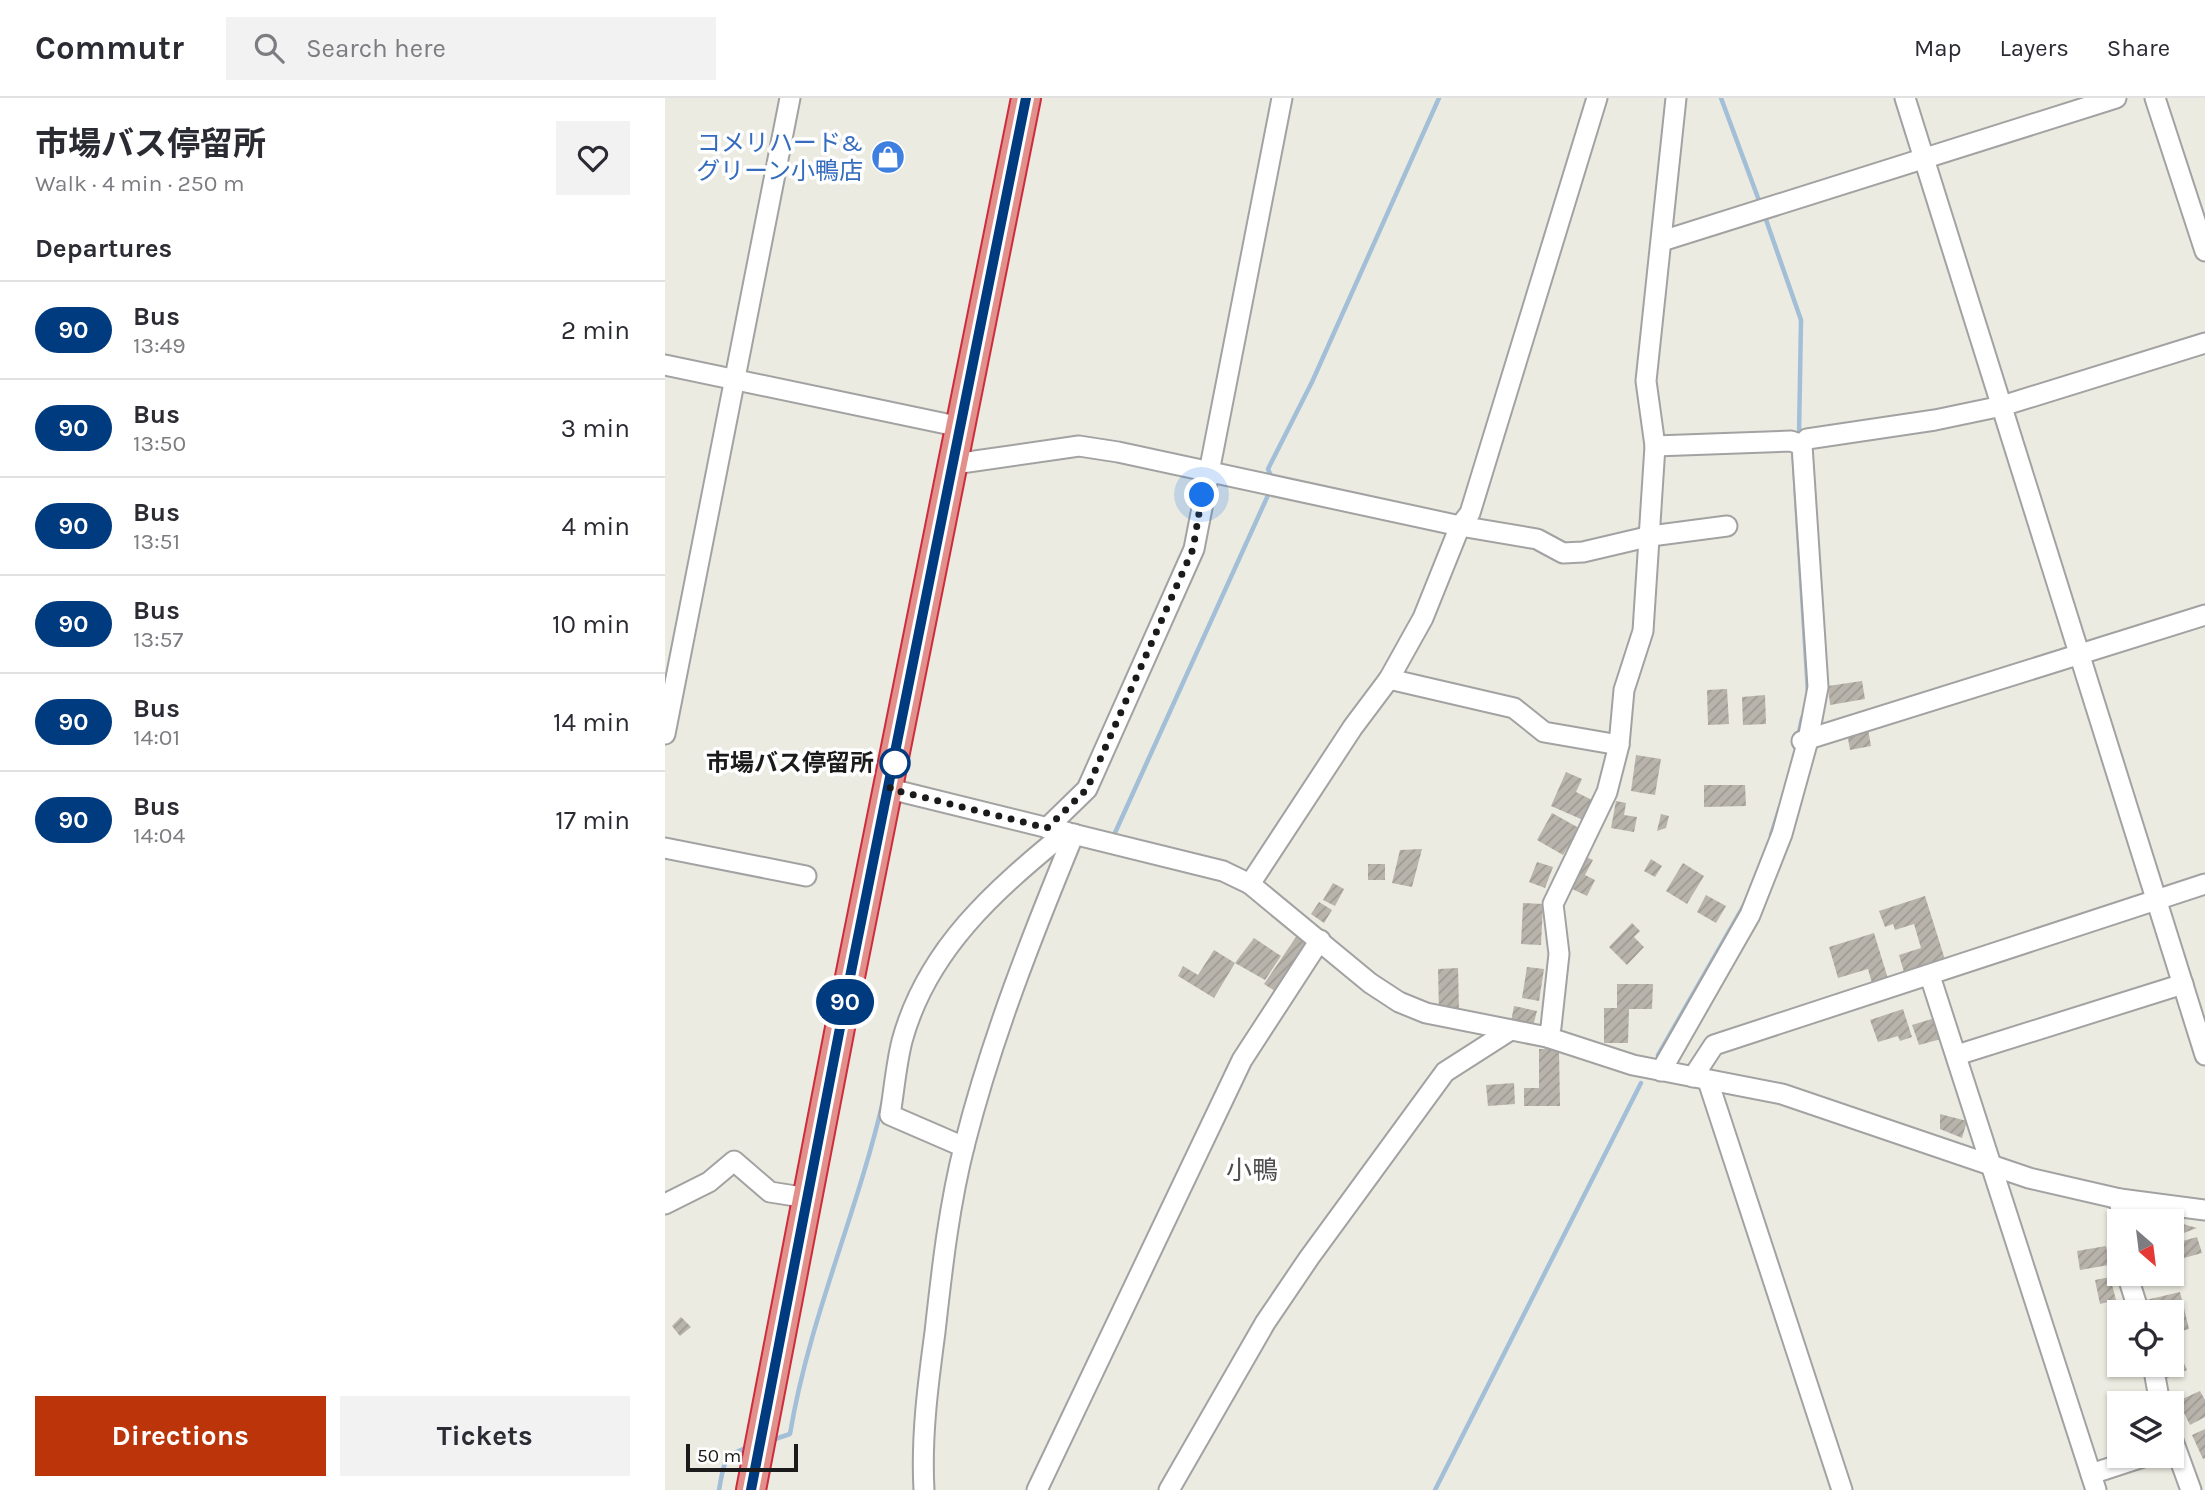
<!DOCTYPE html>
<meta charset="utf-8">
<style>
body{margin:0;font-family:Karla,"Noto Sans JP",sans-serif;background:#f2f2f3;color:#2b2b33;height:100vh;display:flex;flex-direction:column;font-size:26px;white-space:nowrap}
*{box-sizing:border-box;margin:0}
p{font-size:23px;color:#7c7c81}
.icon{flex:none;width:38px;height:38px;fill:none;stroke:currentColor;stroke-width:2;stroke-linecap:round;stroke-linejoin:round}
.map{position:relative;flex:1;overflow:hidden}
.side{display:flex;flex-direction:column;background:#fff;width:665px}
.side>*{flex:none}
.badge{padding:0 14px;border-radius:23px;font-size:24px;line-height:46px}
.needle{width:46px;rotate:152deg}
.fabs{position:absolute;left:1442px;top:1111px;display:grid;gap:14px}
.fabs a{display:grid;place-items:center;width:77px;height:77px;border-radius:0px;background:#fff;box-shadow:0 2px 5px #0004;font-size:35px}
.scale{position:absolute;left:21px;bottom:18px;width:112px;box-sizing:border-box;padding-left:7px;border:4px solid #1b1b1b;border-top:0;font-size:19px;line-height:24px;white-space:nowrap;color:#1b1b1b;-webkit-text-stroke:5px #fff;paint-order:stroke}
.you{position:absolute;width:35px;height:35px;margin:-18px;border:5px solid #fff;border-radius:50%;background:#1a73e8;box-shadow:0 0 0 10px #1a73e833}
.map>.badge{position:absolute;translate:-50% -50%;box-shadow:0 0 0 4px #fff}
h2{padding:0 35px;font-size:26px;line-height:63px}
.round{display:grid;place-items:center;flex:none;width:74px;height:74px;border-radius:0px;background:#f2f2f3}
.overview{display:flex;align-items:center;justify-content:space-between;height:119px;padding:0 35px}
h1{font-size:33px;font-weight:700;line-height:52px}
.action{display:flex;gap:14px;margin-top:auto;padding:14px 35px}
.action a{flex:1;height:80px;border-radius:0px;background:#bc350a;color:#fff;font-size:28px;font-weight:700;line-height:80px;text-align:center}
.action a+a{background:#f2f2f3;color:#2b2b33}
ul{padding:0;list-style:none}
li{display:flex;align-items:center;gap:21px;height:98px;padding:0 35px;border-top:2px solid #e1e1e2}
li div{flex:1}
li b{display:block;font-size:26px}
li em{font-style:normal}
li .badge{min-width:77px;font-weight:700;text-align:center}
header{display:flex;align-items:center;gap:42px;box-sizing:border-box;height:98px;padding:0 35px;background:#fff;border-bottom:2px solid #e1e1e2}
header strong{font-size:33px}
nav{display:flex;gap:38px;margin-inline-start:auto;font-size:24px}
.search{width:490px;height:63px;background:#f2f2f3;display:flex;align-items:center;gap:18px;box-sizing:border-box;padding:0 24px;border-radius:0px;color:#7c7c81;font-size:26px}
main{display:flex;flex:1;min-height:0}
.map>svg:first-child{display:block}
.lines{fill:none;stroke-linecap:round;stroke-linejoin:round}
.stream{stroke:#a3bfd8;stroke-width:4.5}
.building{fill:url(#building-hatch)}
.minor-casing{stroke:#a2a2a2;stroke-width:23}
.highway-casing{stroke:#cc2c3c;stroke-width:32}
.minor{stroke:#fff;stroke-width:19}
.highway{stroke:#e1908b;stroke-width:28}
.line-casing{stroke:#fff;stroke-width:16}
.line{stroke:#003b80;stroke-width:10}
.walk{stroke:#1b1b1b;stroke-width:7;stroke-dasharray:0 12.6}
.stop-dot{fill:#fff;stroke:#003b80;stroke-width:3.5}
.labels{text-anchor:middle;stroke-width:7;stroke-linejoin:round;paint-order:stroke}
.shop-label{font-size:24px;fill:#366cbe;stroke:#fff;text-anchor:end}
.stop-label{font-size:24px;font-weight:bold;fill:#1b1b1b;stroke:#fff;text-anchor:end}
.neighbourhood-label{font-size:26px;fill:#4e4e4e;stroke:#fff}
</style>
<header>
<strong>Commutr</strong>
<div class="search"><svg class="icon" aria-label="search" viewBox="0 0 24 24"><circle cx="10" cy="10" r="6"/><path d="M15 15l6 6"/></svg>Search here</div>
<nav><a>Map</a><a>Layers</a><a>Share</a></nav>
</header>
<main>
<section class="side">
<div class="overview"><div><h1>市場バス停留所</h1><p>Walk · 4 min · 250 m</p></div><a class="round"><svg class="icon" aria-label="heart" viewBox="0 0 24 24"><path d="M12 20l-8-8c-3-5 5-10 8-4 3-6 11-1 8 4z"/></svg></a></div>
<h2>Departures</h2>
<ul>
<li><span class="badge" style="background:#003b80;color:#fff">90</span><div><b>Bus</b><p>13:49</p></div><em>2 min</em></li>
<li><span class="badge" style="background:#003b80;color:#fff">90</span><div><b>Bus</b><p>13:50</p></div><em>3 min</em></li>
<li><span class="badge" style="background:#003b80;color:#fff">90</span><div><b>Bus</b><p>13:51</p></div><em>4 min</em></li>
<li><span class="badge" style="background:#003b80;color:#fff">90</span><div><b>Bus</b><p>13:57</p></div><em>10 min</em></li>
<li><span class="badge" style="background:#003b80;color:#fff">90</span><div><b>Bus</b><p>14:01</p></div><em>14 min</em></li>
<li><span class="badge" style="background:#003b80;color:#fff">90</span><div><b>Bus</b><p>14:04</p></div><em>17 min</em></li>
</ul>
<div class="action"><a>Directions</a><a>Tickets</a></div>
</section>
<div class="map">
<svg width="1540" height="1392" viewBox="0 0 1540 1392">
<defs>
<pattern id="building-hatch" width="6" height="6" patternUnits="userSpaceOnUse" patternTransform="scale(1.75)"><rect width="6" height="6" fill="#b8b4ab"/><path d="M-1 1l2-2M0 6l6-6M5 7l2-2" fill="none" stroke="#9e9a93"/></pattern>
</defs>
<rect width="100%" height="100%" fill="#ecebe1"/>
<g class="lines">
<g class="stream">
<polyline points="1056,0 1096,108"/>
<polyline points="1099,116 1136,222 1134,338"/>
<polyline points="1128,349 1143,595"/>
<polyline points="606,378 603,371 647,284 774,0"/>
<polyline points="1133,639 1137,620"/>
<polyline points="449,737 604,395"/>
<polyline points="1106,737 1115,709"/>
<polyline points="264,862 274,846"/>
<polyline points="993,957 1079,807"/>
<path d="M107,1342L125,1336C144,1221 192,1116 218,1003"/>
<path d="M54,1392C59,1366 57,1357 85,1349"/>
<polyline points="770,1392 976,985"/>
</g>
</g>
<g class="building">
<polygon points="1197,583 1200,601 1165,607 1163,588"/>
<polygon points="1062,591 1064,626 1043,627 1042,592"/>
<polygon points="1100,597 1101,626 1078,627 1077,599"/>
<polygon points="1203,631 1206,648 1185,652 1182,635"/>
<polygon points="971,657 996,661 990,697 966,693"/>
<polygon points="901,674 917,681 911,694 927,702 918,722 886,708"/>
<polygon points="1039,687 1080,687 1081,708 1039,709"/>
<polygon points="951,703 961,705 959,717 972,719 969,734 946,730"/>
<polygon points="887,715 914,730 898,757 872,742"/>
<polygon points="996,716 1004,718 1001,730 992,733"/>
<polygon points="757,751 747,789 727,785 735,752"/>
<polygon points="919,758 928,762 920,777 930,782 922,798 903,789"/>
<polygon points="986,761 997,768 990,779 979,773"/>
<polygon points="872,764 888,769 880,790 864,784"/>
<polygon points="1018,765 1039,778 1022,806 1001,793"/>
<rect x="703" y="766" width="17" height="16"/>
<polygon points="668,785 679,791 670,808 658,802"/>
<polygon points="1041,797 1061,808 1051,825 1032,814"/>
<polygon points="1260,798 1282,868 1241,881 1234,857 1256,850 1249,826 1230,832 1228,826 1220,829 1214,813"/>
<polygon points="654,804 667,812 659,825 646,816"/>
<polygon points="858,805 878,806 876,847 856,846"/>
<polygon points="967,825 975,833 969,839 979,849 962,867 944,849"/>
<polygon points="1209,835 1224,884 1208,889 1203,871 1173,880 1164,849"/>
<polygon points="633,836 646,844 613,895 599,886"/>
<polygon points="589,840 616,858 600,882 570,865"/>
<polygon points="549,852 570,865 549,900 513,878 518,868 533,877"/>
<polygon points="862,869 879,871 874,903 857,900"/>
<polygon points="793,870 794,913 774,914 773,871"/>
<polygon points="952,886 988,886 987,911 964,911 963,945 939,945 939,910 952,910"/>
<polygon points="849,908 872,913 868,928 846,924"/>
<polygon points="1238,911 1247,939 1235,943 1233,938 1213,944 1205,922"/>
<polygon points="1270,920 1276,941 1254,947 1247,927"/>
<polygon points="874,951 894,951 895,1008 859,1008 859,990 874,990"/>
<polygon points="849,985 850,1006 823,1008 821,987"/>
<polygon points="1275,1016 1302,1023 1297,1040 1275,1031"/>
<polygon points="1461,1116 1478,1117 1481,1124 1465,1124"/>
<polygon points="1511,1124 1532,1130 1508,1139"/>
<polygon points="1532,1139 1537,1155 1519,1160 1514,1144"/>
<polygon points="1441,1148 1444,1167 1415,1172 1412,1153"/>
<polygon points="1445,1179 1451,1202 1435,1206 1430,1182"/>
<polygon points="1515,1194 1524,1231 1517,1233 1519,1241 1507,1244 1507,1214 1484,1214 1481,1202"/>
<polygon points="16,1219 26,1229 15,1238 7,1228"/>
<polygon points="1515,1256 1522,1272 1502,1280 1497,1267 1507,1267 1507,1260"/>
<polygon points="1535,1293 1540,1302 1540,1319 1525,1327 1513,1303"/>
<polygon points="1540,1331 1540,1360 1538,1361 1527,1337"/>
</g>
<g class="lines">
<g class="minor-casing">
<g id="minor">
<polyline points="1240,0 1540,957"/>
<polyline points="1490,0 1540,153"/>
<polyline points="997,143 1451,0"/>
<polyline points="0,267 296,329"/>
<polyline points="1137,347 1142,341 1270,322 1337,308 1540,245"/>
<polyline points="990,348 1126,343 1137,347"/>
<polyline points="289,366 414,348 453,354 795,428 872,441 898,455 918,454 986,438 1062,428"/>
<polyline points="724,581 849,610 879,634 954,647"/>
<polyline points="0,636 125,0"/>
<polyline points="1137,643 1540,517"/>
<polyline points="225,691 558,773 585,786 705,885 734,904 761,915 882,939 968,967 1117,996 1364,1080 1455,1101 1540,1112"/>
<polyline points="382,730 422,691 529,451 617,0"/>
<polyline points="0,750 141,778"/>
<polyline points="585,786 688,629 724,581 758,520 795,428 805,415 932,0"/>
<polyline points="1265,878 1431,1392"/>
<polyline points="882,939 886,929 894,856 888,806 942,694 954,647 959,592 978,533 990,348 981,283 1011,0"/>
<polyline points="1292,957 1518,886"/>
<polyline points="996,973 1085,817 1117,736 1143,642 1153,589 1137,347"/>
<polyline points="1028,979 1049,947 1540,786"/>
<polyline points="1043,983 1177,1392"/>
<path d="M299,1049L225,1017C229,993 231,967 237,943C262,851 330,792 401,734"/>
<polyline points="1455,1101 1456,1124"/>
<polyline points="0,1106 44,1084 69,1063 105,1094 143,1100"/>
<polyline points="1462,1176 1474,1214"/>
<polyline points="1488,1267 1495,1306"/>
<polyline points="1507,1340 1526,1392"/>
<polyline points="1426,1376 1481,1358"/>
<path d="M259,1392C256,1339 263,1286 270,1234C277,1171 284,1107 300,1045C327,939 367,838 409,736"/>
<polyline points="372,1392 577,962 655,842"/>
<polyline points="504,1392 600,1225 644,1160 780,974 844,933"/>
</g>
</g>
<g class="highway-casing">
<polyline id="highway" points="86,1392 179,909 361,0"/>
</g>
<use href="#minor" class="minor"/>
<use href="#highway" class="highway"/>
</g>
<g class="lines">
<g class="line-casing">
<polyline id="line" points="86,1392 179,909 361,0"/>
</g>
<use href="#line" class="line"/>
<polyline class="walk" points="230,665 225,691 382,730 422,691 528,451 537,397"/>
</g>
<defs>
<g id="shop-disc" transform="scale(1.75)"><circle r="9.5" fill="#3f7fe0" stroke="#fff"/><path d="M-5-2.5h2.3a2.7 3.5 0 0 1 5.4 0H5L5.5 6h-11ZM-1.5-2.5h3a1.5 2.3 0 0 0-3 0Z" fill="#fff"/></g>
</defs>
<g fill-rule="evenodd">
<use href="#shop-disc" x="223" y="59"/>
</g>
<circle class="stop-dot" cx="230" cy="665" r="14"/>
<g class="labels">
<g class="shop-label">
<text x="198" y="53">コメリハード&amp;<tspan x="198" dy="28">グリーン小鴨店</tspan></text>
</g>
<g class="stop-label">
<text x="209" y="673">市場バス停留所</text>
</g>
<g class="neighbourhood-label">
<text x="587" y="1081">小鴨</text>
</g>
</g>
</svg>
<div class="fabs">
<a><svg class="needle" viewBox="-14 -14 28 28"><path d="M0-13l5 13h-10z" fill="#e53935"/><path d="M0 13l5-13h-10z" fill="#7c7c81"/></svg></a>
<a><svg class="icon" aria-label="locate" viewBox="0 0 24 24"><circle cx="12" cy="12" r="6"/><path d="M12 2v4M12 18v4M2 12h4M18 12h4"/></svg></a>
<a><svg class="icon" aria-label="layers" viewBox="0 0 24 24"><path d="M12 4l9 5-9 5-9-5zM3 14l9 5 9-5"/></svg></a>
</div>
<div class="scale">50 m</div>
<div class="you" style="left:537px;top:397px"></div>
<b class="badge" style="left:180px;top:904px;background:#003b80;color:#fff">90</b>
</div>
</main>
